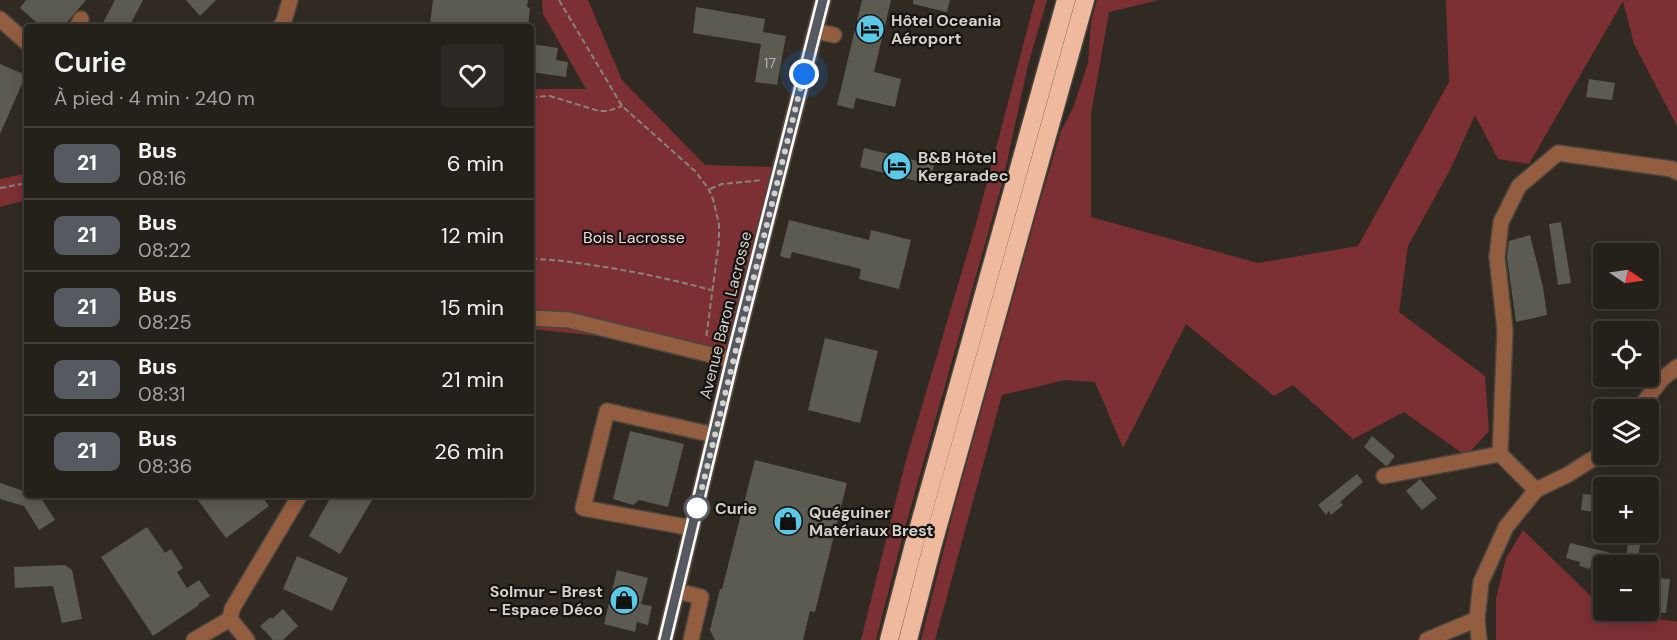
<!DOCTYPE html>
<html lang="fr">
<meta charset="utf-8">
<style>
body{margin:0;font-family:"DM Sans",sans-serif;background:#2c2823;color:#f1f3f6;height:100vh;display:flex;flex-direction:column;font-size:22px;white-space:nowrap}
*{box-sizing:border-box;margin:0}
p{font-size:20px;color:#a3a3a2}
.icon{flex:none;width:33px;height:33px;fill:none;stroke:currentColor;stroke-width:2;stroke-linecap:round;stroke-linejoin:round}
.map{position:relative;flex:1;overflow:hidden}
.panel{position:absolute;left:24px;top:24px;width:510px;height:474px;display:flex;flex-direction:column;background:#24201a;border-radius:6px;box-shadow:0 3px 15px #0003,0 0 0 2px #413e39}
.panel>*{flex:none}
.badge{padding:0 12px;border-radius:9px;font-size:21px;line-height:39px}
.needle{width:39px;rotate:103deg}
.controls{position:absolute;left:1593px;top:243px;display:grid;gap:12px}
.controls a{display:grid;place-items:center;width:66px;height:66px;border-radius:6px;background:#24201a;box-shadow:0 3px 15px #0003,0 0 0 2px #413e39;font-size:30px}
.you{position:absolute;width:30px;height:30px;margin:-15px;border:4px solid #fff;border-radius:50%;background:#1a73e8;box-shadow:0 0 0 9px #1a73e833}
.map>.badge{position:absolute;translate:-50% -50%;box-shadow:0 0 0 3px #fff}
.round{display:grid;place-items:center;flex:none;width:63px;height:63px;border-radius:6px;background:#2c2823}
.overview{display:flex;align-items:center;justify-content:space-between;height:102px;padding:0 30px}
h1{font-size:28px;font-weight:600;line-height:45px}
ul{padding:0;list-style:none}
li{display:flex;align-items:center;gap:18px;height:72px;padding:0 30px;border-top:2px solid #413e39}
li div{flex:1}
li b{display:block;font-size:22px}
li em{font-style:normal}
li .badge{min-width:66px;font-weight:700;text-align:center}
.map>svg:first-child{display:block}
.green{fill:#7d3033}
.building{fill:#5b5b51}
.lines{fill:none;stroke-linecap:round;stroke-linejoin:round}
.minor-casing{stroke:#4a453e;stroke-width:18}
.highway-casing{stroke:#4a453e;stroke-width:21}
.path{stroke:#87837d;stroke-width:2;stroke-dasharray:6 3;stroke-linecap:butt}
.minor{stroke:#935d40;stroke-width:15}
.highway{stroke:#eeb99d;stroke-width:18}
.line-casing{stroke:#fff;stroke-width:14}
.line{stroke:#56595f;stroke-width:9}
.walk{stroke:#d4d1cc;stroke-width:6;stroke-dasharray:0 10.8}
.stop-dot{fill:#fff;stroke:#56595f;stroke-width:3}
.labels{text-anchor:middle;stroke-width:4.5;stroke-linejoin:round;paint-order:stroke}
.number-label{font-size:14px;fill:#b6b4ad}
.poi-label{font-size:16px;font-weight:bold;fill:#d4d1cc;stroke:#161310;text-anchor:start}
.park-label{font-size:16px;fill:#f4d9d8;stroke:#161310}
.street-label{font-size:16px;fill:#d4d1cc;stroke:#161310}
.stop-label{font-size:16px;font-weight:bold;fill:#d4d1cc;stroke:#161310;text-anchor:start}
</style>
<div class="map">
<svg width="1677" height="640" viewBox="0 0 1677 640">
<rect width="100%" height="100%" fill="#302a23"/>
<g class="green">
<polygon points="542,0 588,0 622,80 705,165 775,167 727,349 531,329 531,89 586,89 543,14"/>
<polygon points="1035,0 1047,0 1028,65 1003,180 904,531 876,640 861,640 906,460 976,224"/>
<polygon points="1097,0 1159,0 1109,12 1091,114 1091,217 1258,263 1358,246 1449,82 1446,0 1677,0 1677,126 1634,44 1623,1 1529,164 1498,159 1475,115 1450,170 1408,246 1399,312 1485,376 1489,431 1466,456 1404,412 1353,439 1293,385 1274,396 1186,324 1123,448 1095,382 1065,380 1002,395 935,640 921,640 954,509 1038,208 1061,131 1073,108 1088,63 1091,22"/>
<polygon points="27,173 27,200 0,207 0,179"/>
<polygon points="1523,530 1603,608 1604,610 1677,622 1677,640 1496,640 1496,599 1506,558"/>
</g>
<g class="building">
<polygon points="26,0 86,0 63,27 42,27 20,8"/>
<polygon points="115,0 143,0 129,27 101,27"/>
<polygon points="186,0 216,0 200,16"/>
<polygon points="433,0 528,0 527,7 530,8 528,27 436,27 437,25 430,24"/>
<polygon points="862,0 891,0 874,72 901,79 895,107 856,98 853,109 837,105"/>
<polygon points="913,0 950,0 947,12 913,4"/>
<polygon points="696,7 765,19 763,32 786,36 777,85 755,82 761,44 693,33"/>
<polygon points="531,44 558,48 556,60 568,62 566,77 531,72"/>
<polygon points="0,64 26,75 0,134"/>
<polygon points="1589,79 1615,83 1612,100 1586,97"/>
<polygon points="864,148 934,165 929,184 860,167"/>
<polygon points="789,220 869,240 871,230 911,240 899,289 859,279 861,269 792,252 790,259 780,256"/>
<polygon points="1561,222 1571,283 1558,285 1549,224"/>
<polygon points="1530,235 1543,287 1547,315 1516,322 1507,257 1509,241"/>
<polygon points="825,338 878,351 860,423 808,410"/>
<polygon points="630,431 684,444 668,507 639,500 633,505 613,499"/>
<polygon points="1372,436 1395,456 1388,465 1386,466 1364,447"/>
<polygon points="755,460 847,483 815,612 810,611 803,640 715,640 710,630 720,589 722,589"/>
<polygon points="1357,474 1363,482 1340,502 1343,505 1331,515 1329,511 1326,515 1318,505"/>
<polygon points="1420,479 1437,498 1422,510 1406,491"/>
<polygon points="0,483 27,492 27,495 39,495 55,520 39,530 24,506 0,499"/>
<polygon points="1583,494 1604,496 1601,513 1581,510"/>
<polygon points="194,495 261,495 269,506 226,538"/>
<polygon points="332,495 375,495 340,554 309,536"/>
<polygon points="147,527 165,553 171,549 183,568 177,572 187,588 199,580 210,596 198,604 199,605 153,636 101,557"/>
<polygon points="1630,532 1642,532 1637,564 1628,562 1629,557 1626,557"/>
<polygon points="1570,543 1611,553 1608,566 1604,566 1604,567 1591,565 1590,569 1579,566 1580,562 1566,558"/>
<polygon points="297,556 348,578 332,611 283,589"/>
<polygon points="65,565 72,570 82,619 62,623 53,586 15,588 14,567"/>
<polygon points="617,570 648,578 641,604 652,606 648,625 637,622 635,632 604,624"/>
<polygon points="1648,577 1670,579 1666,613 1648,612"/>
<polygon points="283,609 298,626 283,640 273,640 260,626 271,617 272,619"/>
</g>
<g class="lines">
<g class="minor-casing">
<g id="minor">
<polyline points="0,19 27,43"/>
<polyline points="77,27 81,19"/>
<polyline points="280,27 284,21 290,0"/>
<polyline points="815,31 834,35"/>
<polyline points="531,318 569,320 732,360"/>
<polyline points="1638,410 1662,379 1677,367"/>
<polyline points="1384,476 1500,454"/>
<polyline points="1536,490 1500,454 1505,330 1497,257 1501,222 1519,186 1558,153 1672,169 1677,172"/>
<polyline points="692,528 583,508 607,411 714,435"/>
<polyline points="677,591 701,597 691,640"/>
<polyline points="230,619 247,640"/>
<polyline points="194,640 230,619 232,609 300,495"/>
<polyline points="665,640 732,360 823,0"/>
<polyline points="1427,640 1477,619"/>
<polyline points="1479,640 1477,619 1481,582 1506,527 1536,490 1567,475 1604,452"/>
</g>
</g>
<g class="highway-casing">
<g id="highway">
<polyline points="889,640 913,548 1066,0"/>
<polyline points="908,640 932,547 1085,0"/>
</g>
</g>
<g class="path">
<polyline points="559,0 622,106 695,171 708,188 713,199 719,224 719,241 706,339"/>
<polyline points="531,97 550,96 599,111 608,111 622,106"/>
<polyline points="0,188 27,183"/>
<polyline points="710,189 722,184 763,180"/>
<path d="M531,259C552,259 571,262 592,265C632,271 671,279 711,290"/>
</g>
<use href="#minor" class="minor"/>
<use href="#highway" class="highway"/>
</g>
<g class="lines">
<g class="line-casing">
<polyline id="line" points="665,640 732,360 823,0"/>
</g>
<use href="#line" class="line"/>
<polyline class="walk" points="697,508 804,74"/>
</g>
<defs>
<g id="hotel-disc" transform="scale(1.5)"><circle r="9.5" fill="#5bc8e6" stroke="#161310"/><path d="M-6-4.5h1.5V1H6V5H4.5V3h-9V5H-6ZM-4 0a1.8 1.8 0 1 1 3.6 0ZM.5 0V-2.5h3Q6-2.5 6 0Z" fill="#111"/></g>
<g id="shop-disc" transform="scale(1.5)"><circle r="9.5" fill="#5bc8e6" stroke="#161310"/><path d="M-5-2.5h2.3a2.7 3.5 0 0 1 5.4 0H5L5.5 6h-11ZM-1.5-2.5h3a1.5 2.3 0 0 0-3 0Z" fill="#111"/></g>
</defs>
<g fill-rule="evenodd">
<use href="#hotel-disc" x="870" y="29"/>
<use href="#hotel-disc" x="897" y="166"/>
<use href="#shop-disc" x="788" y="521"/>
<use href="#shop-disc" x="624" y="600"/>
</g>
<circle class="stop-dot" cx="697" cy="508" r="12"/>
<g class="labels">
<g class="number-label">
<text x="770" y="68">17</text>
</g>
<g class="poi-label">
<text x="891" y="26">Hôtel Oceania<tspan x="891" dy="18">Aéroport</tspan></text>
<text x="918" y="163">B&amp;B Hôtel<tspan x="918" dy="18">Kergaradec</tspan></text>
<text x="809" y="518">Quéguiner<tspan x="809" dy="18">Matériaux Brest</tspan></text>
<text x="603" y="597" text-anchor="end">Solmur - Brest<tspan x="603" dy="18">- Espace Déco</tspan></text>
</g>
<g class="park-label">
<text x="634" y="243">Bois Lacrosse</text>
</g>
<g class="street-label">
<text transform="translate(725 315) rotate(-76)" y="6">Avenue Baron Lacrosse</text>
</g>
<g class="stop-label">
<text x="715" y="514">Curie</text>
</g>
</g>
</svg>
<div class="controls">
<a><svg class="needle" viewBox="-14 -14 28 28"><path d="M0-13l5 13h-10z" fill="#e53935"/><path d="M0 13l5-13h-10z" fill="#a3a3a2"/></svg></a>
<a><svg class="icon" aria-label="locate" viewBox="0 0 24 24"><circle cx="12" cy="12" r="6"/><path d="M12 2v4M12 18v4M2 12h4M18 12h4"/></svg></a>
<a><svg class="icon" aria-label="layers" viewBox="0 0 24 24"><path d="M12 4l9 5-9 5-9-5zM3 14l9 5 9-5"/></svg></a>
<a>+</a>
<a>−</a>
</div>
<div class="you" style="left:804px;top:74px"></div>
<section class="panel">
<div class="overview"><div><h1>Curie</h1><p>À pied · 4 min · 240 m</p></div><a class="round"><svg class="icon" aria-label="heart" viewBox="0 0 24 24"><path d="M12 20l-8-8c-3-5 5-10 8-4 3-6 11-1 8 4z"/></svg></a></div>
<ul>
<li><span class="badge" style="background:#56595f;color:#fff">21</span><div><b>Bus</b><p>08:16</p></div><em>6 min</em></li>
<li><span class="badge" style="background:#56595f;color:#fff">21</span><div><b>Bus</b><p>08:22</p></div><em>12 min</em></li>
<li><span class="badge" style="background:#56595f;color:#fff">21</span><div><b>Bus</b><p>08:25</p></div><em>15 min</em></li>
<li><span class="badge" style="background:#56595f;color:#fff">21</span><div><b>Bus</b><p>08:31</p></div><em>21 min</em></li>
<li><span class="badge" style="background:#56595f;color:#fff">21</span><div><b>Bus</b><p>08:36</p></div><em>26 min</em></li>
</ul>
</section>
</div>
